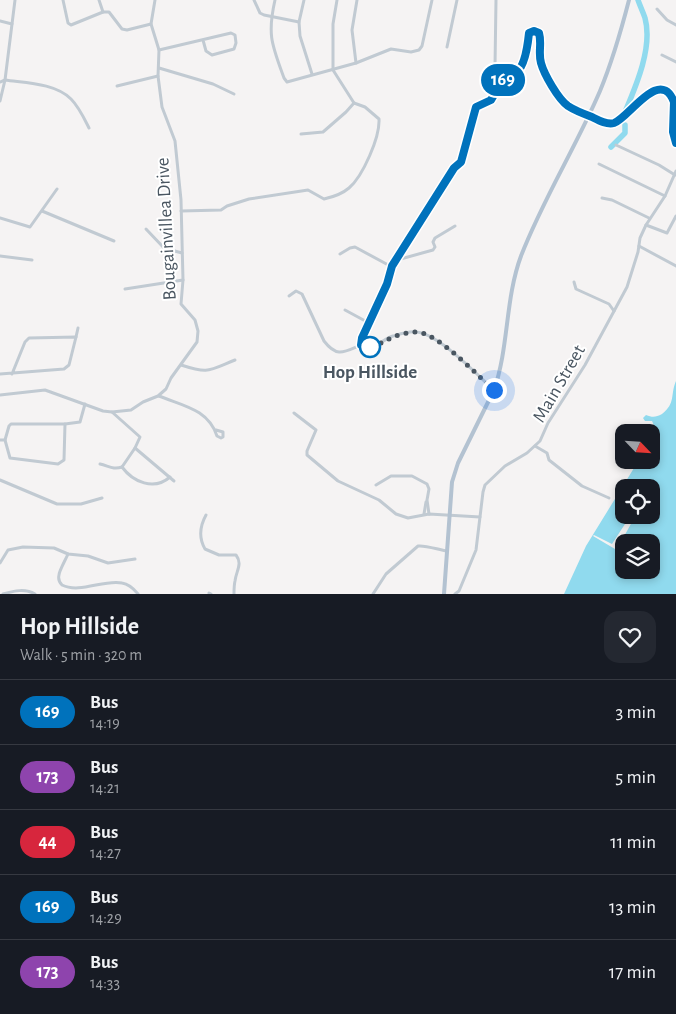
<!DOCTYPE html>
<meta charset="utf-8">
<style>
body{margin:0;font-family:"Alegreya Sans",sans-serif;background:#242831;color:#f1f3f6;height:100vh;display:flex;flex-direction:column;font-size:19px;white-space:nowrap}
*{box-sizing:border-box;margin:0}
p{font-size:16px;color:#9ea1a6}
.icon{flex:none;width:28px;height:28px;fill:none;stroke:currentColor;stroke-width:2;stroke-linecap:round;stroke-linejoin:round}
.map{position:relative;height:594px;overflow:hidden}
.drawer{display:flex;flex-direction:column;background:#171b24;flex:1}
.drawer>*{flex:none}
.badge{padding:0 10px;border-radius:16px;font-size:18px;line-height:32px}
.needle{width:32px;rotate:115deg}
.fabs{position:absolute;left:615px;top:424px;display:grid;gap:10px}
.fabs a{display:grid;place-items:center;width:45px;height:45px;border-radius:10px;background:#171b24;box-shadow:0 2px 8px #0003;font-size:25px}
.you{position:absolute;width:25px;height:25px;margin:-12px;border:4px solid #fff;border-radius:50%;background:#1a73e8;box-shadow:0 0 0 8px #1a73e833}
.map>.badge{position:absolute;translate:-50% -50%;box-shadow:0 0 0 2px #fff}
.round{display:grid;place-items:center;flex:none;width:52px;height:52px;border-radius:15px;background:#242831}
.headline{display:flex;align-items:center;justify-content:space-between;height:85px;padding:0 20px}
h1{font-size:24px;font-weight:600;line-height:38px}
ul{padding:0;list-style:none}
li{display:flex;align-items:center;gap:15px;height:65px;padding:0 20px;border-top:1px solid #363941}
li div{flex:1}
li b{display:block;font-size:19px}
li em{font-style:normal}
li .badge{min-width:55px;font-weight:700;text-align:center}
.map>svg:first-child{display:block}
.water{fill:#90daee;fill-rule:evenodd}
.pier{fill:#f5f3f3}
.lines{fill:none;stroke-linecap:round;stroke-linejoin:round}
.river{stroke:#90daee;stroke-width:5.5}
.minor{stroke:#c1cad2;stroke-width:3}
.major{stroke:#b3c2d1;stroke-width:4}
.line-casing{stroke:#fff;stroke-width:11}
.line{stroke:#0072bc;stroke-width:8}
.walk{stroke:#4a5661;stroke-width:5;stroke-dasharray:0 9}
.stop-dot{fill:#fff;stroke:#0072bc;stroke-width:2.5}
.labels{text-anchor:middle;stroke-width:4;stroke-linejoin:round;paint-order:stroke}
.street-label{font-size:19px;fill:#4a5661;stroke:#fff}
.stop-label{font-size:19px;font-weight:bold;fill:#4a5661;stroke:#fff}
</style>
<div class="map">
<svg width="676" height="594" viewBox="0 0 676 594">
<rect width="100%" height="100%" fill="#f5f3f3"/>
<path class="water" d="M676,381V594H564L586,546L634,468L642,463L658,461L659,455L654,447L657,432L652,421H645L643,418L646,415C653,418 656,417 662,414C676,403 670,395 676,381ZM624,488H651V515H624ZM624,542H651V570H624Z"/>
<polygon class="pier" points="625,515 628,515 632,522 617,549 615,549 593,536 594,535 612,544 625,524"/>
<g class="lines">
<g class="river">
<path d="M625,112C636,86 653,47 645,18C643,12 640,6 638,0"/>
<polyline points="611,147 625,133 625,125"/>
</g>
<g class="minor">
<polyline points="63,0 68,23 71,25 103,12 109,12 122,29 127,30 151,24"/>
<polyline points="99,0 103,12"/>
<polyline points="254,0 260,13 264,15 299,22"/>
<path d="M275,0C267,35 272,45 284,78L287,82L356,63L391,49L411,52L419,50L422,46L432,0"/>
<polyline points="304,0 299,22 300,36 312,74"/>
<polyline points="337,0 333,24 333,70 354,103"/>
<path d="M496,0L495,66L506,74C507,74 514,74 514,74C525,69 528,43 529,33L535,31L539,33C542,43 538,53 541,63C544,74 559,99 567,106C574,111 584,114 592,117C598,120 607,125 614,123C628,118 660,66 674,102L673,132L676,143"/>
<polyline points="657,9 667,20 676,25"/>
<polyline points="0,21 12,24"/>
<polyline points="447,47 457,0"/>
<polyline points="159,50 231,33 235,35 236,43 234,49 212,55 206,51 203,40"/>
<polyline points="662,55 676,62"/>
<polyline points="356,63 352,30 357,0"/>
<polyline points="159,68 213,84 234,94"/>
<path d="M0,82L5,80C25,83 55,83 71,99C79,107 84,118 89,128"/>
<polyline points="117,86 158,76"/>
<polyline points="0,101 5,80 15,0"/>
<polyline points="616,145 659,165 675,175"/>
<polyline points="599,164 665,196"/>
<polyline points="602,198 612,200 649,218"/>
<polyline points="42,211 114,241"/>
<path d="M181,211L221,210L227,206L249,199L308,190L324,199C333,197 342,194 349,188C363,176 380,137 379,119L365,107L354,103L346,112L323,132L301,134"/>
<polyline points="0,218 30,227 57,189"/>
<polyline points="646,225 667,233 676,216"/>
<polyline points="146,229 164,248 182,253"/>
<polyline points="639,246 676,266"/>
<polyline points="340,254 350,248 355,247 392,267"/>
<polyline points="0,256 32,260"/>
<polyline points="397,260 433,250 435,247 433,242 435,238 455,226"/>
<polyline points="574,282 576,289 609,304 614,311"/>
<polyline points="125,289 183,280"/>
<path d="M289,296L296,291L302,294L324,341C337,358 344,352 361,345"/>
<polyline points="345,310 369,323"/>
<polyline points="76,337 78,328"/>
<path d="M181,365C209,374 208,371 235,360"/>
<polyline points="0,374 64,369 69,365 76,337 29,338 25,342 12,374"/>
<path d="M494,390C477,375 438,333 416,332C409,331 400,334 393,336C381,340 375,351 361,345L362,338L387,284L392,267L455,168L461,162L477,107L491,100L506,74"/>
<polyline points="0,395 45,390 103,411 112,412 131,410 143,402 158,396 166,389 171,378 197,342 198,331 195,320 181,304 183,280 181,200 175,141 162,107 158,76 159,50 151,24 155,0"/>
<path d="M159,396C183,406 208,409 217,436L221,438L223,437V432L216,430"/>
<polyline points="112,412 140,437 135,448 122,467"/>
<polyline points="294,413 316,430 307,451 307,455 338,481 379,500 396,514 408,518 429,514 480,517"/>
<polyline points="0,440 5,440 10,458 58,464 64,460 65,424"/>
<polyline points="5,440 9,426 11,424 65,424 80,422 85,404"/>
<polyline points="535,446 547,453 549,460 582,486 609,498"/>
<polyline points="135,448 174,481"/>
<path d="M100,464C109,466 113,470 122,467"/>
<path d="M122,467C133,482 154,491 170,477"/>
<polyline points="0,480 57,504 81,504 102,498"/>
<polyline points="376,485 391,476 412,476 427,484 429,489 427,500 429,514"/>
<polyline points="424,514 426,502"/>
<path d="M206,515C200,526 198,537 205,549L219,555H236C243,564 236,571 235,581C234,585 234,590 234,594"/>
<path d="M68,554C66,559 59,571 59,575C58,579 59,582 62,585C80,594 104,579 122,583C129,584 134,589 138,594"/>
<polyline points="0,563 8,550 23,547 54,548 68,554 88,556 108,563 135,559"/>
<polyline points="209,593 211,594"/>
<path d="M3,594C14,591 25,588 35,594"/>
<path d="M373,594L386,574L418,546C426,545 439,550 447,551"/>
<polyline points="455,594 459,591 476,550 483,492 485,485 505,466 527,453 540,441 548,423 585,365 627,287 638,252 640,238 646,225 665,196 676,171"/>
</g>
<path class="major" d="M444,594L452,482L458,463L494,390C509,347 505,299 521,256C543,199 576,147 600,91C612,62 621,31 629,0"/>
</g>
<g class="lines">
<g class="line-casing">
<path id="line" d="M374,347L367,348L361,345L362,338L387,284L392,266L454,168L461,162L476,107L491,100L506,74C507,74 514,74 514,74C525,69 528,43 529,33L534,31L539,33C542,43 538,53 541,63C544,74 558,99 568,106C574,110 584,114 592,117C598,120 607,125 614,123C629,118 660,66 674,102L673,132L676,143"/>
</g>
<use href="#line" class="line"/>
<path class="walk" d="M370,347L367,348C380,346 390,336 403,334C410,332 418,331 425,334C446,342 477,375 494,390"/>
</g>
<circle class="stop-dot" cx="370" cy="347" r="10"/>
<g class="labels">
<g class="street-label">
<text transform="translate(165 229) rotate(-93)" y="7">Bougainvillea Drive</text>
<text transform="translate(558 383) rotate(-60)" y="7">Main Street</text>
</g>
<g class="stop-label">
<text x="370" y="378">Hop Hillside</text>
</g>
</g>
</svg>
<div class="fabs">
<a><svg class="needle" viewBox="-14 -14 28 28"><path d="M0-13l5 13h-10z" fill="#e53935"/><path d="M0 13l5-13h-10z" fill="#9ea1a6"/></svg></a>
<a><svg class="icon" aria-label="locate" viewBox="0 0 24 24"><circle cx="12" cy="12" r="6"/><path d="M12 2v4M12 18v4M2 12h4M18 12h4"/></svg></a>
<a><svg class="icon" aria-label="layers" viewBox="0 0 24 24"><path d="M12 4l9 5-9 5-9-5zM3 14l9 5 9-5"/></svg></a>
</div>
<div class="you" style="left:494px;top:390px"></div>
<b class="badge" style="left:503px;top:80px;background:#0072bc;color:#fff">169</b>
</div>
<section class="drawer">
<div class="headline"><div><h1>Hop Hillside</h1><p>Walk · 5 min · 320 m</p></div><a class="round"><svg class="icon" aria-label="heart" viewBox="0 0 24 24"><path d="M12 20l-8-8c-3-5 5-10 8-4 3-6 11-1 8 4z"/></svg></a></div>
<ul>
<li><span class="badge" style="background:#0072bc;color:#fff">169</span><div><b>Bus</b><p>14:19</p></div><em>3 min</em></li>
<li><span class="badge" style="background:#8e44ad;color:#fff">173</span><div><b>Bus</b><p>14:21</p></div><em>5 min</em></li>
<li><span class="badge" style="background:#d7263d;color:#fff">44</span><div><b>Bus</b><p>14:27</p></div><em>11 min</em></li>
<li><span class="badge" style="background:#0072bc;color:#fff">169</span><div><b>Bus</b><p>14:29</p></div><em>13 min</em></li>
<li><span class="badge" style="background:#8e44ad;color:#fff">173</span><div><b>Bus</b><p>14:33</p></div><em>17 min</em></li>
</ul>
</section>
